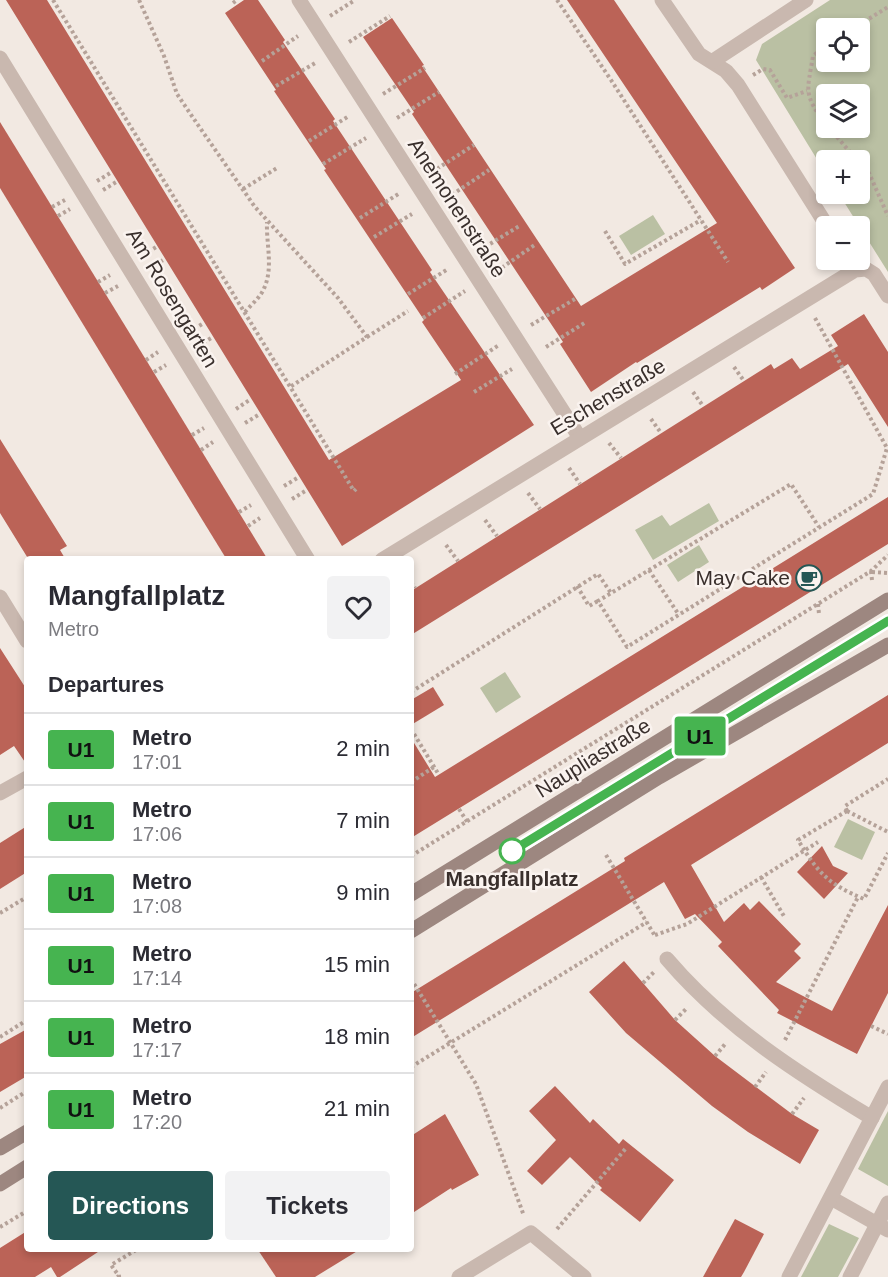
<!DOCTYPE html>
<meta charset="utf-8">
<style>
body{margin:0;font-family:Helvetica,sans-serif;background:#f2f2f3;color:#2b2b33;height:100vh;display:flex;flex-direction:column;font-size:22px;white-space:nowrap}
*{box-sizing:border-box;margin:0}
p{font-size:20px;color:#7c7c81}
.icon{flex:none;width:33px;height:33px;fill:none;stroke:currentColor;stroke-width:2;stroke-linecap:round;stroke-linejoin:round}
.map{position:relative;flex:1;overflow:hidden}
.sheet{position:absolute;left:24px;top:556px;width:390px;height:696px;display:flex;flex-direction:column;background:#fff;border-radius:6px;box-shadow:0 3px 9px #0003}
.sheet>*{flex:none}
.badge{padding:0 12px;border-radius:4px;font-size:21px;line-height:39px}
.buttons{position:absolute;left:816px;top:18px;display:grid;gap:12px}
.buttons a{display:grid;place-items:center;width:54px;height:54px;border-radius:6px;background:#fff;box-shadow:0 3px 9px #0003;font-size:30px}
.map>.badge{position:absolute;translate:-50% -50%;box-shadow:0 0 0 3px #fff}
h2{padding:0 24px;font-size:22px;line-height:54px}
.round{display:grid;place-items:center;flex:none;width:63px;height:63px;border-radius:6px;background:#f2f2f3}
.overview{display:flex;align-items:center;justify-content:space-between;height:102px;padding:0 24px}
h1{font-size:28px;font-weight:800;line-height:45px}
.button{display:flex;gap:12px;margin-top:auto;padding:12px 24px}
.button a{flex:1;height:69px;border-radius:6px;background:#255755;color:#fff;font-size:24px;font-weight:800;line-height:69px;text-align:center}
.button a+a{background:#f2f2f3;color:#2b2b33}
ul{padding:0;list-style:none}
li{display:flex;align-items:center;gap:18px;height:72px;padding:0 24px;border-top:2px solid #e1e1e2}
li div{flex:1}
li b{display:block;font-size:22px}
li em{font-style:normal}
li .badge{min-width:66px;font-weight:700;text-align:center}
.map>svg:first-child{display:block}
.green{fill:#bac0a3;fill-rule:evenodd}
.building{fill:#bb6357}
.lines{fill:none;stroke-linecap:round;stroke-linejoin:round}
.path{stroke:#b5a299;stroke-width:4;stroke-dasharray:3 3;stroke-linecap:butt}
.street{stroke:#c9b8af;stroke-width:15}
.secondary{stroke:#9d8780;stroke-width:15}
.line-casing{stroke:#fff;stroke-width:14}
.line{stroke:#46b450;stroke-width:9}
.stop-dot{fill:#fff;stroke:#46b450;stroke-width:3}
.labels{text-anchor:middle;stroke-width:5;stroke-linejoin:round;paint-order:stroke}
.street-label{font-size:21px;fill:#392f2c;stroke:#faf3ef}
.poi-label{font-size:21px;fill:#392f2c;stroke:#faf3ef;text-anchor:end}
.stop-label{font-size:21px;font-weight:bold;fill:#392f2c;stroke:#faf3ef}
</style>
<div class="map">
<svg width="888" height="1277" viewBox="0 0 888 1277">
<rect width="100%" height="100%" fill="#f2e9e2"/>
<g class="green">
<path d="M830,0H888V272L839,194H860V160H826V174L756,60L762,44ZM826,28H860V62H826ZM826,94H860V128H826Z"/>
<polygon points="653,215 665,234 631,255 619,236"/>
<polygon points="709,503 719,521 653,560 635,530 662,515 670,526"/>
<polygon points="699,545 709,562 678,582 667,565"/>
<polygon points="505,672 521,697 496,713 480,688"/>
<polygon points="848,819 875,832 862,860 834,847"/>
<polygon points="888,1111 888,1186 858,1169"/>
<polygon points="829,1224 859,1238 838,1277 801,1277"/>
</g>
<g class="building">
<polygon points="6,0 47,0 329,460 461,380 422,322 424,320 324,170 326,169 274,91 276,90 225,13 244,0 258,0 285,40 283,42 335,119 333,121 432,270 430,272 534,425 342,546"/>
<polygon points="567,0 614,0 795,268 762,290 760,287 637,363 636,362 591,392 560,344 563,342 412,114 414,112 363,37 392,18 424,65 422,66 581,306 717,223"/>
<polygon points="0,122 151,368 268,560 227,560 203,521 0,188"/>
<polygon points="864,314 888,352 888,427 848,364 411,635 411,591 771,364 774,369 792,358 800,369 838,346 831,335"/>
<polygon points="0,439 67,546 60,550 66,560 29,560 0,513"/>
<polygon points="888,497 888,544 411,838 411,738 435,777"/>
<polygon points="0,648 27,690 27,765 14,746 0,755"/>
<polygon points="433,687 444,705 411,725 411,700"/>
<polygon points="888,695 888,743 691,865 724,922 744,903 750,910 759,901 801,944 794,951 801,958 776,982 832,1011 888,905 888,993 857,1054 777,1013 779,1010 718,946 722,942 695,914 685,919 664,882 411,1038 411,993 625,861 624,858"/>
<polygon points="27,826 27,872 0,889 0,843"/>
<polygon points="822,846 833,866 848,873 824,899 797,872"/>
<polygon points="624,961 675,1020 715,1056 792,1114 819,1130 800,1164 748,1132 712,1106 626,1033 589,992"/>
<polygon points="27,1029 27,1076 0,1092 0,1044"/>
<polygon points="555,1086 590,1123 593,1119 619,1144 623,1139 674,1180 640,1222 600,1190 602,1188 570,1157 542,1185 527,1171 556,1140 529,1111"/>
<polygon points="445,1114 479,1175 452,1190 451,1188 411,1214 411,1136"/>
<polygon points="735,1219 764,1234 744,1272 741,1277 703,1277"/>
<polygon points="27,1231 27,1250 101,1250 60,1277 57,1277 51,1267 35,1277 0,1277 0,1248"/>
<polygon points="258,1250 359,1250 315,1277 276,1277"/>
</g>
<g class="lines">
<g class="path">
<polyline points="53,0 354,491 356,489"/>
<polyline points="139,0 164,56 177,94 198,125 255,207 338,298 367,337 290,387"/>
<polyline points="557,0 611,80 728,262"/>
<polyline points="233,3 237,0"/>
<polyline points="330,16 355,0"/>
<polyline points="854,28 888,7"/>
<polyline points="349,42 390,16"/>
<path d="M826,45L813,56C807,93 803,93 826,125"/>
<polyline points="262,61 298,36"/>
<polyline points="753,75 763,69 770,70 787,98 807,91"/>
<polyline points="276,86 317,62"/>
<polyline points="383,94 425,68"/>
<polyline points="397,118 439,92"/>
<polyline points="829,128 857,160"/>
<polyline points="309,141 349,116"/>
<polyline points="860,163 869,173 888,216"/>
<polyline points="323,164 366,138"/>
<polyline points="432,172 474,145"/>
<polyline points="97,181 112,172"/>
<polyline points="243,189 277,168"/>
<polyline points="103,190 118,181"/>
<polyline points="447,198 489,170"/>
<polyline points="52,207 65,200"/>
<polyline points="58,216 70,209"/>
<polyline points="360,218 400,193"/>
<polyline points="605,231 625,264 701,220"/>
<polyline points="374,237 412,214"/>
<polyline points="480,250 521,225"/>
<polyline points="143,255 158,246"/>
<polyline points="150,268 165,259"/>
<polyline points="497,271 536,244"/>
<polyline points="98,282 110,275"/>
<polyline points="105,293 118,286"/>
<polyline points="408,294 448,269"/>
<path d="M245,312C250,306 257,300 261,294C275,272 266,246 267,222"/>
<polyline points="423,318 465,291"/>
<polyline points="815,318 887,448 873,494 627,647 598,601 791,484 819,527"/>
<polyline points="531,325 575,299"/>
<polyline points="189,332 204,323"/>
<polyline points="367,337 408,311"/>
<polyline points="198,346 213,337"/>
<polyline points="546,347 586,322"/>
<polyline points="146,360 158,352"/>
<polyline points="734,367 744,381"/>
<polyline points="154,372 166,365"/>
<polyline points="455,374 499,345"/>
<polyline points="474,392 512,369"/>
<polyline points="693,392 703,406"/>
<polyline points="236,409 251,399"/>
<polyline points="651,419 661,433"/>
<polyline points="245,423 260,414"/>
<polyline points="192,435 204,428"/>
<polyline points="609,443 621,458"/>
<polyline points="201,450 213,442"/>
<polyline points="569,468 580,484"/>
<polyline points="284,486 299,477"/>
<polyline points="528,493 540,509"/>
<polyline points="292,499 307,490"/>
<polyline points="239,512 251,505"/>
<polyline points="485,520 497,536"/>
<polyline points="248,526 260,518"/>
<polyline points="446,545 458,561"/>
<polyline points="649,570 679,615"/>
<polyline points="871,571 872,580"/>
<polyline points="872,572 888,573"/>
<polyline points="411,582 415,588"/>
<polyline points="577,586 589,606 598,601"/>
<polyline points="818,604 819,614"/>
<polyline points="411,692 598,574 611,593"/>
<polyline points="411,729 439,775"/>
<polyline points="411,782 434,767"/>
<polyline points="459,809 468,823"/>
<path d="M847,811L798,840C818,873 828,884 864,899L888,853"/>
<polyline points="847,811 845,806 888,779"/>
<polyline points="847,811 888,832"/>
<polyline points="606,855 655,936"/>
<polyline points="411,856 871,571 888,555"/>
<polyline points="761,877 785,918"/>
<polyline points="0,913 27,897"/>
<polyline points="655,935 687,924 818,842"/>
<polyline points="411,979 476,1084 524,1216"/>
<polyline points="643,983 654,972"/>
<polyline points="675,1020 687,1008"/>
<polyline points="871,1026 888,1034"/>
<polyline points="0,1037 27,1020"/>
<polyline points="785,1040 858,897"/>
<polyline points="715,1056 726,1043"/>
<polyline points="411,1067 647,922"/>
<polyline points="755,1087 766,1072"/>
<polyline points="0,1108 27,1091"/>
<polyline points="792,1114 804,1098"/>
<polyline points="0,1227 27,1211"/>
<polyline points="557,1229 627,1147"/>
<polyline points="117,1277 119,1276 111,1265 136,1250"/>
</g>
<g class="street">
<polyline points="299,0 580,438"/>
<polyline points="662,0 699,54 726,71 738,85 827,226"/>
<polyline points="0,58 308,560"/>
<polyline points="713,61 806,0"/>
<polyline points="382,560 855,270 866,269 874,274 888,296"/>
<polyline points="0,597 27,641"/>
<polyline points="0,793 27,778"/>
<path d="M667,959C724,1026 797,1073 872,1118"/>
<polyline points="831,1198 888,1230"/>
<polyline points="459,1277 531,1233 584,1277"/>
<polyline points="789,1277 888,1087"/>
<polyline points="850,1277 888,1203"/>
</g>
<g class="secondary">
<polyline points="411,894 888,600"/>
<polyline points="411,931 659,777 888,645"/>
<polyline points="0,1148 27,1132"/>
<polyline points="0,1184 27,1167"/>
</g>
</g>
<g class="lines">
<g class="line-casing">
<polyline id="line" points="512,851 888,621"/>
</g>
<use href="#line" class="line"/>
</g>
<defs>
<g id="cafe-ring" transform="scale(1.35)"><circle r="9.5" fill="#faf3ef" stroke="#255755" stroke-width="1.5"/><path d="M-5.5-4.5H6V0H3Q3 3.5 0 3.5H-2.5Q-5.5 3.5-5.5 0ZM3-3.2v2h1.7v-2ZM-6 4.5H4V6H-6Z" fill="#255755"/></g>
</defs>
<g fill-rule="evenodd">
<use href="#cafe-ring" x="809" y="578"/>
</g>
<circle class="stop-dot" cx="512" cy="851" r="12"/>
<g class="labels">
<g class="street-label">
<text transform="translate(457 208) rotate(57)" y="7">Anemonenstraße</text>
<text transform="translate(172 298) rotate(59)" y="7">Am Rosengarten</text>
<text transform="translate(608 397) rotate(-31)" y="7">Eschenstraße</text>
<text transform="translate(593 758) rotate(-32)" y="7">Naupliastraße</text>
</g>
<g class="poi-label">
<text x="790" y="585">May Cake</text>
</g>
<g class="stop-label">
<text x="512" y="886">Mangfallplatz</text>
</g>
</g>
</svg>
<div class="buttons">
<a><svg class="icon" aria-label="locate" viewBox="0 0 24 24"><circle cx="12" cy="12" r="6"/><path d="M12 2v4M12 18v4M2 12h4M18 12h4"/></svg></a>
<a><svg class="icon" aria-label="layers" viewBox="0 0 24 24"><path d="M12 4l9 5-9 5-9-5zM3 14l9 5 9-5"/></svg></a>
<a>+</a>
<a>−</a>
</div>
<b class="badge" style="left:700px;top:736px;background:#46b450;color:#111">U1</b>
<section class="sheet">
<div class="overview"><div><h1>Mangfallplatz</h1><p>Metro</p></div><a class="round"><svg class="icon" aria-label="heart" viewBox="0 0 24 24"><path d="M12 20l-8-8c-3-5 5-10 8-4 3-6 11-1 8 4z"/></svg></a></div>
<h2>Departures</h2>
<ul>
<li><span class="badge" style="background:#46b450;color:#111">U1</span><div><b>Metro</b><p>17:01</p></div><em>2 min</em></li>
<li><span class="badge" style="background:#46b450;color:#111">U1</span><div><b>Metro</b><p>17:06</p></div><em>7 min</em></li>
<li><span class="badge" style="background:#46b450;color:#111">U1</span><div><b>Metro</b><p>17:08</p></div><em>9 min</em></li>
<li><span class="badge" style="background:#46b450;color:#111">U1</span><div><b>Metro</b><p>17:14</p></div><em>15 min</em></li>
<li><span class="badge" style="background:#46b450;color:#111">U1</span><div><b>Metro</b><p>17:17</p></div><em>18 min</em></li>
<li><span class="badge" style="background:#46b450;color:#111">U1</span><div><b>Metro</b><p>17:20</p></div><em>21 min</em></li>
</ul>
<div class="button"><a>Directions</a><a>Tickets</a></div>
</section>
</div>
